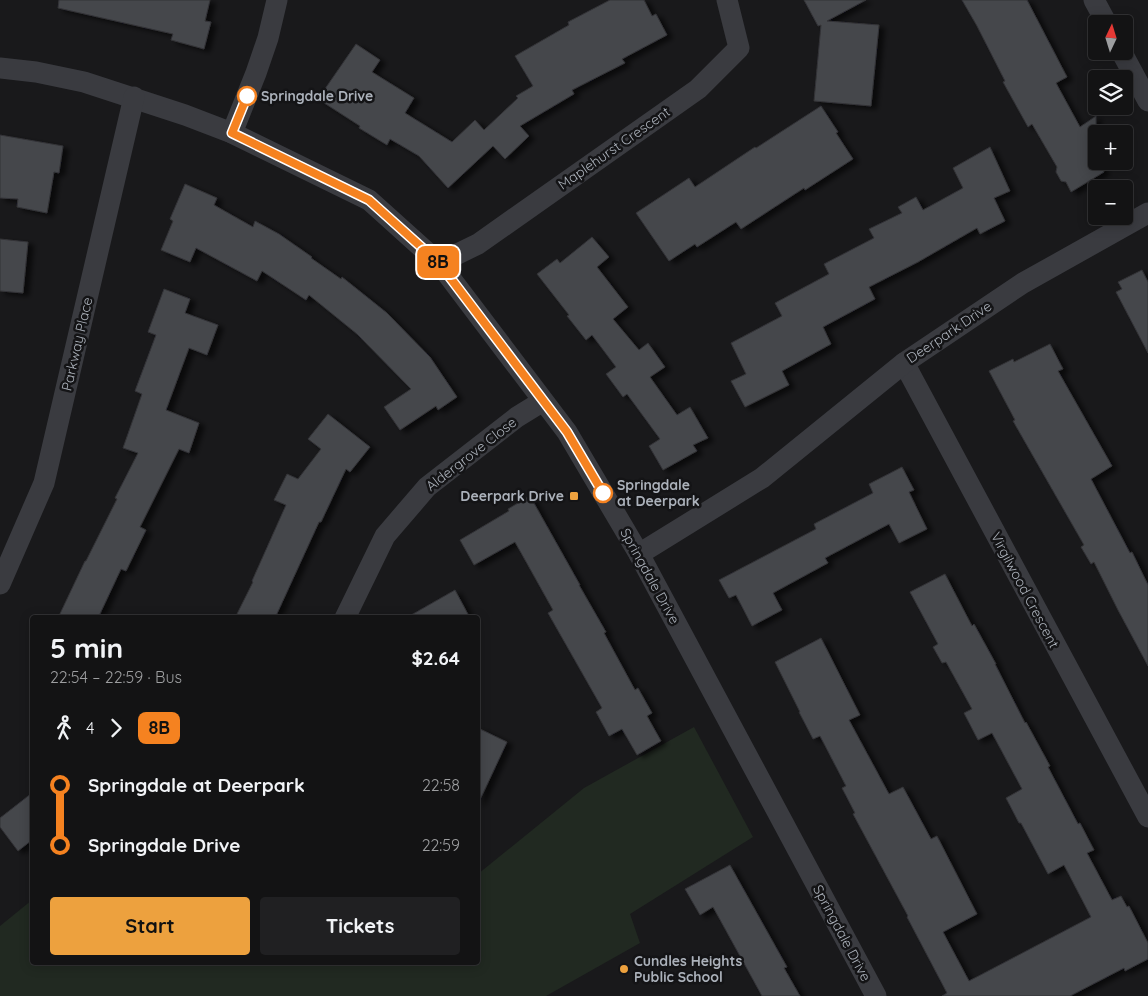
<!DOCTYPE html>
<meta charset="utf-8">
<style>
body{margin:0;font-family:Quicksand,sans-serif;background:#202022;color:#f1f3f6;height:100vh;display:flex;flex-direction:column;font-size:19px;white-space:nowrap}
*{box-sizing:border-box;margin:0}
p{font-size:16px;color:#9d9ea0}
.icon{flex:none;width:28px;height:28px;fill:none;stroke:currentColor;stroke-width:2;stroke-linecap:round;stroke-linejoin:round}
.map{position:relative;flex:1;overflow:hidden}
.sheet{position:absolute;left:30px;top:615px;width:450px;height:350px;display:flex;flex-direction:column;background:#131314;border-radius:5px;box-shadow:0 2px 12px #0003,0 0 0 1px #323234}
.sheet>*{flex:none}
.badge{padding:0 10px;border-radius:8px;font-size:18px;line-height:32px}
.needle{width:32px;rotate:4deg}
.buttons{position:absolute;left:1088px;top:15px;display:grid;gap:10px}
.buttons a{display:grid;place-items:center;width:45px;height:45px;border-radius:5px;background:#131314;box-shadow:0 2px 12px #0003,0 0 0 1px #323234;font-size:25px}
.map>.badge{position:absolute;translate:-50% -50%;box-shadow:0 0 0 2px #fff}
.legs{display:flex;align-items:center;gap:8px;height:55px;padding:0 20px;font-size:16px}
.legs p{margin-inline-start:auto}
.headline{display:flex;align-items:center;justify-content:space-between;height:85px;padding:0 20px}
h1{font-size:28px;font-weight:800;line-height:38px}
.button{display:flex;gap:10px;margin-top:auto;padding:10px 20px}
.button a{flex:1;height:58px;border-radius:5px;background:#eda13e;color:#111;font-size:20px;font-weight:800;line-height:58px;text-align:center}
.button a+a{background:#202022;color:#f1f3f6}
ul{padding:0 20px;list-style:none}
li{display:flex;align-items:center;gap:18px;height:60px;font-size:19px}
li i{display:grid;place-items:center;width:8px;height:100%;margin:0 6px;background:currentColor}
li i::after{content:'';width:12px;height:12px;margin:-6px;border:4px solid;border-radius:50%;background:#131314}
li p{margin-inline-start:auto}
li:first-child i{background:linear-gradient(#0000 50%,currentColor 0)}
li:last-child i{background:linear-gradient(currentColor 50%,#0000 0)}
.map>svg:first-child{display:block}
.green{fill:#212921}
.building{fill:#45474b;stroke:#333337;filter:url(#shadow)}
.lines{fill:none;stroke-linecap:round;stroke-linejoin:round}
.minor{stroke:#3a3b40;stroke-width:21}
.line-1-casing{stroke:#fff;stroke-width:11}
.line-1{stroke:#f58220;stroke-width:8}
.stop-1-dot{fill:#fff;stroke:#f58220;stroke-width:2.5}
.poi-dot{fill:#eda13e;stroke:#141416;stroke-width:2}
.labels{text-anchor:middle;stroke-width:5;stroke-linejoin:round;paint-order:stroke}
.stop-label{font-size:14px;font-weight:bold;fill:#abb1ba;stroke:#141416;text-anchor:start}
.street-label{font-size:14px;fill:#abb1ba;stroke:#141416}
.poi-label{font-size:14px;font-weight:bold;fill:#abb1ba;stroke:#141416;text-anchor:end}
</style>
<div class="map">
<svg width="1148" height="996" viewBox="0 0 1148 996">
<defs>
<filter id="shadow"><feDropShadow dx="5.5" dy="3" stdDeviation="2.5" flood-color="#0009"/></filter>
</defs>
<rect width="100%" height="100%" fill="#19191b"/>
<polygon class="green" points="694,727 753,837 630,914 640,943 546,996 0,996 0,926 32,900 32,962 478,962 478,874 584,788"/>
<g class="building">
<polygon points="59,0 210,0 205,21 211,22 204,49 171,40 173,34 58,8"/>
<polygon points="610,0 644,0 652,16 656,14 667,35 622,59 625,63 572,90 574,94 520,126 529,136 505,159 493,146 448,188 419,156 390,139 387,145 359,128 360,126 318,99 356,44 380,60 372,72 414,98 405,113 452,142 475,120 484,130 518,98 516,96 533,86 515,56 569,25 568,22"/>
<polygon points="804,0 866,0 827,21 879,25 871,106 814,101 821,25 818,26"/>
<polygon points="962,0 1027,0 1067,77 1056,83 1080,127 1096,116 1096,161 1098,161 1104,172 1071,192 1066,182 1061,181 1056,172 1057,167 1032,124 1028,127 1003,82 1005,81 977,26"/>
<polygon points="821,106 838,132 836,133 853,159 805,190 804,188 741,229 736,222 697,247 695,244 669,261 636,213 689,178 695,187 755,147 756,148"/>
<polygon points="0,135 63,146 59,173 54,172 47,213 17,207 18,199 0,198"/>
<polygon points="990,147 1010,191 994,198 1005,221 980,234 977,228 918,262 869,287 875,299 823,327 831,344 782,371 789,385 745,407 731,381 746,374 731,343 782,316 775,303 829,274 824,264 874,238 869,229 902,213 898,207 916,197 923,210 963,188 953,168"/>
<polygon points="185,184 217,198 214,205 253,227 255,221 279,234 312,257 311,258 341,279 342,277 387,313 430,357 457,397 438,410 436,406 400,430 384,407 411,389 357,334 309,295 306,300 262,271 257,281 196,248 190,262 161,250 173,221 170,219"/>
<polygon points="592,237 609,257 597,267 628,307 613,319 639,350 648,343 665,367 650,377 677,415 690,407 708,438 693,445 697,451 663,470 649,446 660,439 627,394 623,397 606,374 616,367 592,335 586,340 567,316 569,315 537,274 557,259 560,263"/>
<polygon points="0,239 28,242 23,293 0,291"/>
<polygon points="1142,270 1148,282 1148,353 1116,292 1122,289 1118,282"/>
<polygon points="164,289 190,299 185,313 218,325 207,355 189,348 166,410 199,423 189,453 179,449 140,527 146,530 126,571 121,569 98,618 58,618 85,561 86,561 117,499 115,498 138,453 123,448 142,394 135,391 156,335 148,332"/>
<polygon points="1050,344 1063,369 1058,371 1112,466 1091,479 1130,553 1132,552 1148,585 1148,666 1118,610 1094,562 1091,564 1081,547 1084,545 1013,421 1015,420 989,371 1013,359 1014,362"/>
<polygon points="328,414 370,447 350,472 346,469 321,522 319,522 275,618 235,618 253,582 252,581 286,505 274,500 287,474 298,479 321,449 308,439"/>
<polygon points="902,467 914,490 909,492 927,529 899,543 889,524 825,558 828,563 773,593 782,610 752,626 736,595 729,598 719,580 816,529 814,524 873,493 869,484"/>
<polygon points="530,496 580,585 579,585 606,632 604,633 635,690 638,688 652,713 647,716 661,741 637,755 622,729 609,736 596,712 602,708 548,613 553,610 515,542 474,565 460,540 509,511 508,509"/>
<polygon points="945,574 972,626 974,624 996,664 995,664 1025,723 1026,722 1050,766 1048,767 1078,824 1080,823 1094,850 1087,853 1112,900 1121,896 1127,907 1129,906 1148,943 1148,959 1125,971 1124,968 1070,996 942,996 947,993 907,917 908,916 853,814 855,813 842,788 846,786 820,736 813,739 799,712 800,712 775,662 821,638 860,715 849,720 889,794 903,787 931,839 937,836 977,914 943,932 969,981 1091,917 1064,865 1048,874 1021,823 1019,823 1006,798 1022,789 992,733 978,740 964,713 972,709 946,662 942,663 933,647 938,644 910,592"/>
<polygon points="455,590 470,618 406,618"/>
<polygon points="478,728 507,742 478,804"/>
<polygon points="32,793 32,840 18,851 0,827 0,818"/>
<polygon points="730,865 787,967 784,968 800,996 762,996 713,907 700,915 685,889"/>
</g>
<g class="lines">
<g class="minor">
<polyline points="1094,0 1107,24"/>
<polyline points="1121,51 1148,101"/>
<polyline points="0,68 36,72 84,82 185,115 232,133 369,200 439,263 567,432 639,554 876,996"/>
<polyline points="232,133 256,73 268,38 277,0"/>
<polyline points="439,263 478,244 698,89 739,48 727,0"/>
<polyline points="904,363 1148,817"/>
<polyline points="639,554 762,478 904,363 1023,283 1148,213"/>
<polyline points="0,584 44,483 134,97"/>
<polyline points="345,618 385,536 427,487 517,417 543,401"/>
</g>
</g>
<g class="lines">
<g class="line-1-casing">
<polyline id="line-1" points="247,96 232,133 369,200 439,263 567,432 603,493"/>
</g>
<use href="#line-1" class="line-1"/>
</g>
<g class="stop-1-dot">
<circle cx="247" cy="96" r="9"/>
<circle cx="603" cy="493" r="9"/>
</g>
<g class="poi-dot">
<rect x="569" y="491" width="10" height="10" rx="2.5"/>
<circle cx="624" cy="969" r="5"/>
</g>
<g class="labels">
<g class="stop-label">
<text x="261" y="101">Springdale Drive</text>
<text x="617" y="490">Springdale<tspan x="617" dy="16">at Deerpark</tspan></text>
</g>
<g class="street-label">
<text transform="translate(614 148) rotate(-35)" y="5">Maplehurst Crescent</text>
<text transform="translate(949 332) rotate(-34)" y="5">Deerpark Drive</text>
<text transform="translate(77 344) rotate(-77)" y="5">Parkway Place</text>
<text transform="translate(471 454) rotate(-38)" y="5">Aldergrove Close</text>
<text transform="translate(650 576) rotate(61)" y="5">Springdale Drive</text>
<text transform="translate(1025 590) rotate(62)" y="5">Virgilwood Crescent</text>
<text transform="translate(842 933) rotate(62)" y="5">Springdale Drive</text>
</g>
<g class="poi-label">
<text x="564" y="501">Deerpark Drive</text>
<text x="634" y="966" text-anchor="start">Cundles Heights<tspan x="634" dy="16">Public School</tspan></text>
</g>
</g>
</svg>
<div class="buttons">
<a><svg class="needle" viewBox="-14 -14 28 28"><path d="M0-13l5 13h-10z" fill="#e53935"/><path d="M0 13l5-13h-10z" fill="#9d9ea0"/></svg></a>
<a><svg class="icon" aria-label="layers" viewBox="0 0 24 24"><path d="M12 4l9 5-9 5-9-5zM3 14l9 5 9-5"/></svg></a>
<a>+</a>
<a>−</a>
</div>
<b class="badge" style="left:438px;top:262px;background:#f58220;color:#111">8B</b>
<section class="sheet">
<div class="headline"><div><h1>5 min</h1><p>22:54 – 22:59 · Bus</p></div><b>$2.64</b></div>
<div class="legs"><svg class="icon" aria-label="walk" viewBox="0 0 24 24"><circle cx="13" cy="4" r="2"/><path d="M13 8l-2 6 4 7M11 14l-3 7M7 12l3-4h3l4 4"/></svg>4<svg class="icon" aria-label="forward" viewBox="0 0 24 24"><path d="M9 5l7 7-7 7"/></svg><b class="badge" style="background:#f58220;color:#111">8B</b></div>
<ul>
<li><i style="color:#f58220"></i><b>Springdale at Deerpark</b><p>22:58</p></li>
<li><i style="color:#f58220"></i><b>Springdale Drive</b><p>22:59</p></li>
</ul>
<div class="button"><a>Start</a><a>Tickets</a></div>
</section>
</div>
